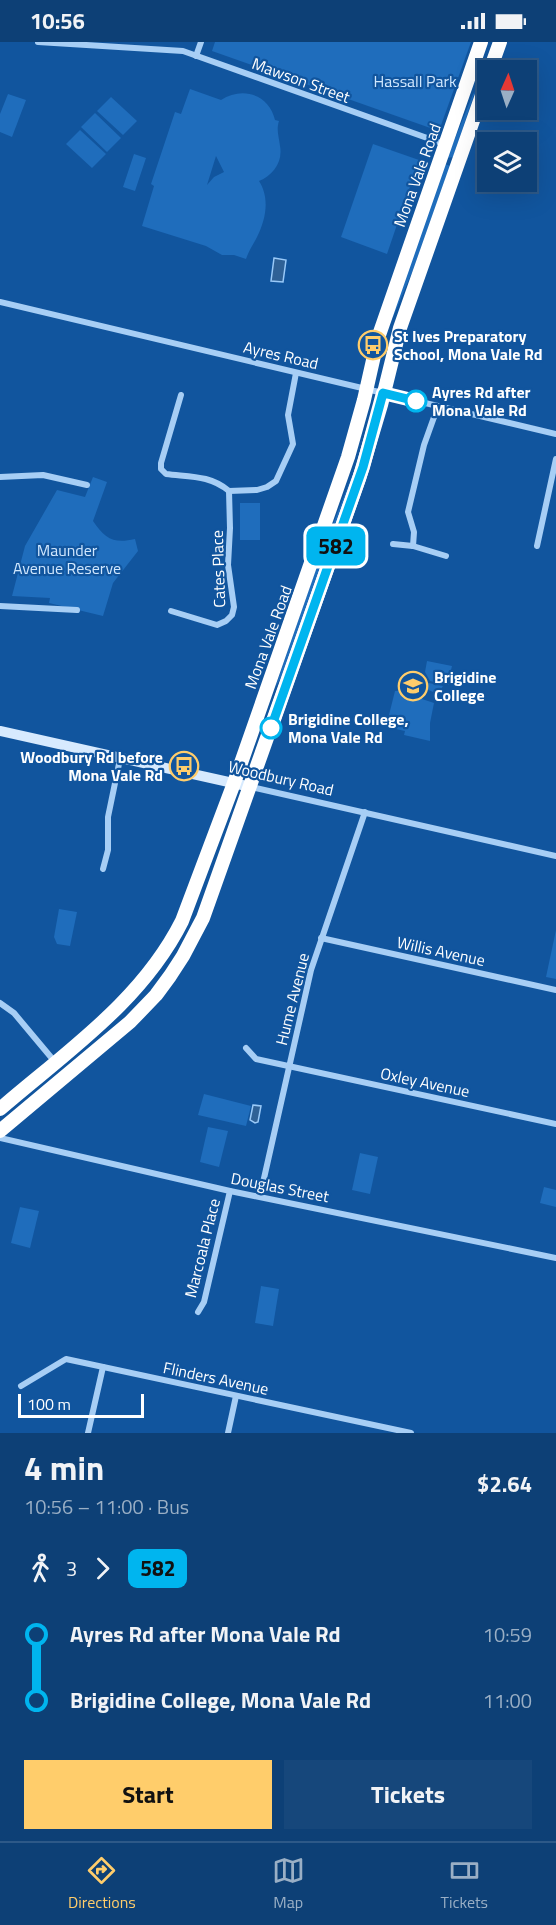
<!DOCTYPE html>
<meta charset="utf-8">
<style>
body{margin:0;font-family:"Titillium Web",sans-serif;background:#16477b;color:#f1f3f6;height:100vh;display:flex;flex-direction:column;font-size:22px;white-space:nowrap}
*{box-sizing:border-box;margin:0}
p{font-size:20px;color:#9aafc5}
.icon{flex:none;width:33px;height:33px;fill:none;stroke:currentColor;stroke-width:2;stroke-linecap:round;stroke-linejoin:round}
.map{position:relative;height:1391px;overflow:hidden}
.sheet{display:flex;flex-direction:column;background:#0d4076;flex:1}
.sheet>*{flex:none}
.badge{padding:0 12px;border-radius:9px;font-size:21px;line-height:39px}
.needle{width:39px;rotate:3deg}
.tools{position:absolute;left:477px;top:18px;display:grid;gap:12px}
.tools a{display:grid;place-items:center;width:60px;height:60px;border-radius:0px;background:#0d4076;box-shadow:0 6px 24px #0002,0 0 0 2px #2d5988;font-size:30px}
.scale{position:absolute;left:18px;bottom:15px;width:126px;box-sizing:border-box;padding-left:6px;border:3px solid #fff;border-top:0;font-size:16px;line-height:21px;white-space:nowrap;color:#fff;-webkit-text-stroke:4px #11559e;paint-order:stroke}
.map>.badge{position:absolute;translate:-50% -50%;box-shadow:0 0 0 3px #fff}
.legs{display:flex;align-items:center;gap:9px;height:66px;padding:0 24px;font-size:20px}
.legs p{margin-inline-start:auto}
.summary{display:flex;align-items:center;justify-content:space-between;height:102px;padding:0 24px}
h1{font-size:33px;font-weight:700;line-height:45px}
.cta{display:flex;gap:12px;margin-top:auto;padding:12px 24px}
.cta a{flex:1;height:69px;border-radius:0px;background:#ffcd6b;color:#111;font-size:24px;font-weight:700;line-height:69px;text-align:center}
.cta a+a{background:#16477b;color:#f1f3f6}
ul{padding:0 24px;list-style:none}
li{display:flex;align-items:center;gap:21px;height:66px;font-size:22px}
li i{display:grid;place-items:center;width:9px;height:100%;margin:0 8px;background:currentColor}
li i::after{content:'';width:15px;height:15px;margin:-8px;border:4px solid;border-radius:50%;background:#0d4076}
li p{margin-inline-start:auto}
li:first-child i{background:linear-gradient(#0000 50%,currentColor 0)}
li:last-child i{background:linear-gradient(currentColor 50%,#0000 0)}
.status{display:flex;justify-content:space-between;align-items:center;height:42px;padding:0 30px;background:#0d4076;direction:ltr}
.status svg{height:16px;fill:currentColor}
.menu{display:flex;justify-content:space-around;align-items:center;height:84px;border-top:2px solid #2d5988;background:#0d4076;font-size:16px;color:#9aafc5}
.menu a{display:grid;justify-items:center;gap:3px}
.menu .active{color:#ffcd6b}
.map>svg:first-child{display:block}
.green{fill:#1f6dbc;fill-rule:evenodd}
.water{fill:#2f6196;stroke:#99c9f8;stroke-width:1.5}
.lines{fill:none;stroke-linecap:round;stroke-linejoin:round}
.street{stroke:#a7cef5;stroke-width:6}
.secondary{stroke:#d7eafe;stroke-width:10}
.highway{stroke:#fff;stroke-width:14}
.line-1-casing{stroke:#fff;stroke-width:14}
.line-1{stroke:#00b5ef;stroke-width:9}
.stop-1-dot{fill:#fff;stroke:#00b5ef;stroke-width:3}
.labels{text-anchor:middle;stroke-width:4.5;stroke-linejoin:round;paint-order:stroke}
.street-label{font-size:16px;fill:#fff;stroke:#11559e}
.park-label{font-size:16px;fill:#d0e7fe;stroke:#11559e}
.poi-label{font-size:16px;font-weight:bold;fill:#fff;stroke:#11559e;text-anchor:start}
.stop-label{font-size:16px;font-weight:bold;fill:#fff;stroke:#11559e;text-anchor:start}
</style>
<div class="status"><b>10:56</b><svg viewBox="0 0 49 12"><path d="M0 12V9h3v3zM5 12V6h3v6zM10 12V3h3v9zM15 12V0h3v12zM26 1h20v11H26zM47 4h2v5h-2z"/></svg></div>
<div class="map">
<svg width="556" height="1391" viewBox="0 0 556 1391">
<rect width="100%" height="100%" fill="#11559e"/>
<g class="green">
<polygon points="215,0 471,0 440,86 436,88 212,9"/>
<path d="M190,47L221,58C242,44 269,52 275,78L279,79C276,88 279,95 280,104C283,120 273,133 259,139C270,156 266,177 257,195C253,203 249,208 246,217L234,213H222L206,204L142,184L154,144L151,142L175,70L181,72ZM216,114L224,130L214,135L207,143Z"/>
<polygon points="475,50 453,115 447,116 473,52"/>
<polygon points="8,52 26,58 12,95 0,90 0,72"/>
<polygon points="111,55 137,79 123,93 97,69"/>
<polygon points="95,71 121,96 107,110 81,85"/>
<polygon points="80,88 106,112 92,126 66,102"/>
<polygon points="373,102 419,118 387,212 341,195"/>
<polygon points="134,112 146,116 135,149 123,145"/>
<polygon points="445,122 450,124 447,132 413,228 393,275 392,275"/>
<polygon points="352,434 354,434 284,630 275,646 320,515"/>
<path d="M93,435L107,440L93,479C105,497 114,502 135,497L138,509L113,541L103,574L49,561L50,556L12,554L25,504L57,448L85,455Z"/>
<rect x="240" y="461" width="20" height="37"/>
<polygon points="427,619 452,624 450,632 452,633 451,638 448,638 447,640 449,641 449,643 430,639 425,630"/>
<polygon points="429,641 443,644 438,652 426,647 422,657 434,661 430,681 430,699 404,693 405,689 386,685 395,649 417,647"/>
<polygon points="59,867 77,870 70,904 57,902 54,895"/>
<polygon points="556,888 556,937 546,935"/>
<polygon points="204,1052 251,1064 246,1084 198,1073"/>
<polygon points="208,1085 228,1089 219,1125 200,1120"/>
<polygon points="360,1111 378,1115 370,1152 352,1148"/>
<polygon points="544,1145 556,1148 556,1165 540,1161"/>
<polygon points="20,1165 39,1169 30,1206 11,1201"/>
<polygon points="261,1244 279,1247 273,1284 255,1281"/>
</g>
<g class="water">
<polygon points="274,216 286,218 283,240 271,239"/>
<polygon points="253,1063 261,1064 258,1080 255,1081 250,1078"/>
</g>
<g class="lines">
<g class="street">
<polyline points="38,0 183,9 444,102"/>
<polyline points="196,14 201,0"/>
<polyline points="0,260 556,392"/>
<path d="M181,353L161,421V427L166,432C190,435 210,433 229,449L257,448L267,445L276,439L293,402L288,373L296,331"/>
<polyline points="0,435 43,433 87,443"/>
<polyline points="393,502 413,504 446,514"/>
<polyline points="413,504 414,490 408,470 424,403 438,364"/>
<polyline points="537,504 556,417"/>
<polyline points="0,564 77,568"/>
<polyline points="171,569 217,583 226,579 232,573 234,565 228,523 230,486 229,449"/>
<polyline points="251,745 556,814"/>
<polyline points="103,827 108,808 108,775 120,717"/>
<polyline points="321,896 556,948"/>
<polyline points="0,961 14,971 55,1020"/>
<polyline points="246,1006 256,1017 556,1082"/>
<polyline points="0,1096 230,1149 556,1216"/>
<polyline points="260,1154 311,928 365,770"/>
<polyline points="198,1270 204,1260 230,1149"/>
<polyline points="21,1344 66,1317 411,1391"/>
<polyline points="88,1391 103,1325"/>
<polyline points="228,1391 236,1354"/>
</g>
<polyline class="secondary" points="0,689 251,745"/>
<g class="highway">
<polyline points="490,28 500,0"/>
<path d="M0,1067C66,1010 142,959 182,879L234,741L348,415L364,358L378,296L481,0"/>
<polyline points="0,1089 130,980 156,953 170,934 183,914 203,876 359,437 381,363 400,286 488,36"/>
</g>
</g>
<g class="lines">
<g class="line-1-casing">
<polyline id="line-1" points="271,686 363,425 383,351 416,359"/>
</g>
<use href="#line-1" class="line-1"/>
</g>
<defs>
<g id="bus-ring" transform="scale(1.5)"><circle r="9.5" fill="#11559e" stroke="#ffcd6b" stroke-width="1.5"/><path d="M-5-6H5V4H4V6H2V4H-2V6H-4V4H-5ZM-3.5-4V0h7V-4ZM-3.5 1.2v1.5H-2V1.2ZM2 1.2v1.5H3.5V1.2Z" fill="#ffcd6b"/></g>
<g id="school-ring" transform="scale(1.5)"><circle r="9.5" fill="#11559e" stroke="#ffcd6b" stroke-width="1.5"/><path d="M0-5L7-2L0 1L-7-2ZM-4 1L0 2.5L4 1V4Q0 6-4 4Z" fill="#ffcd6b"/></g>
</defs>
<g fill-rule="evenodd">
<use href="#bus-ring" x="373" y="303"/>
<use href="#school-ring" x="413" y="644"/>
<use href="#bus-ring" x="184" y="724"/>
</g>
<g class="stop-1-dot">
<circle cx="416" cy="359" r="10"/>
<circle cx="271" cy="686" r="10"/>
</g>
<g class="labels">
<g class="street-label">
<text transform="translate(301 38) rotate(20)" y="6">Mawson Street</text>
<text transform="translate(417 133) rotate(-70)" y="6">Mona Vale Road</text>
<text transform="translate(281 313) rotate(13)" y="6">Ayres Road</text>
<text transform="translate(218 527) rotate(-92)" y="6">Cates Place</text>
<text transform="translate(268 595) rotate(-70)" y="6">Mona Vale Road</text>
<text transform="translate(281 736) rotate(13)" y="6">Woodbury Road</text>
<text transform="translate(441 909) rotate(12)" y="6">Willis Avenue</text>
<text transform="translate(292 957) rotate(-76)" y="6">Hume Avenue</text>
<text transform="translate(425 1040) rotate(12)" y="6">Oxley Avenue</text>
<text transform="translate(280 1145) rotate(11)" y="6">Douglas Street</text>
<text transform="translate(202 1206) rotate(-76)" y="6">Marcoala Place</text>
<text transform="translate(216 1336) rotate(12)" y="6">Flinders Avenue</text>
</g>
<g class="park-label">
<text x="415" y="45">Hassall Park</text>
<text x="67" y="514">Maunder<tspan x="67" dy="18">Avenue Reserve</tspan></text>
</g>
<g class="poi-label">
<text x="394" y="300">St Ives Preparatory<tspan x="394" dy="18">School, Mona Vale Rd</tspan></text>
<text x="434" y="641">Brigidine<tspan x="434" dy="18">College</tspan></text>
<text x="163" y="721" text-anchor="end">Woodbury Rd before<tspan x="163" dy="18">Mona Vale Rd</tspan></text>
</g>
<g class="stop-label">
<text x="432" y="356">Ayres Rd after<tspan x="432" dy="18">Mona Vale Rd</tspan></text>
<text x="288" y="683">Brigidine College,<tspan x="288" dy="18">Mona Vale Rd</tspan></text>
</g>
</g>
</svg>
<div class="tools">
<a><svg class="needle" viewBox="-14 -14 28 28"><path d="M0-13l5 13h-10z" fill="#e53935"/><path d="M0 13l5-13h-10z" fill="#9aafc5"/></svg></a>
<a><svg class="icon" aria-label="layers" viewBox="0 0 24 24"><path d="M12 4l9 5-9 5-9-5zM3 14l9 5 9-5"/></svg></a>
</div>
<div class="scale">100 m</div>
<b class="badge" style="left:336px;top:504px;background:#00b5ef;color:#111">582</b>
</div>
<section class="sheet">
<div class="summary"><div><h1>4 min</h1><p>10:56 – 11:00 · Bus</p></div><b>$2.64</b></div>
<div class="legs"><svg class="icon" aria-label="walk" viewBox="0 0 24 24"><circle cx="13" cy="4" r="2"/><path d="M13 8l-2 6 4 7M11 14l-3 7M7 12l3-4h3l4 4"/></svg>3<svg class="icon" aria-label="forward" viewBox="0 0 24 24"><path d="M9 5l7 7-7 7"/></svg><b class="badge" style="background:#00b5ef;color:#111">582</b></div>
<ul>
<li><i style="color:#00b5ef"></i><b>Ayres Rd after Mona Vale Rd</b><p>10:59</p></li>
<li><i style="color:#00b5ef"></i><b>Brigidine College, Mona Vale Rd</b><p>11:00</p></li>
</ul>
<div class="cta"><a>Start</a><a>Tickets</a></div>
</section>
<nav class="menu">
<a class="active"><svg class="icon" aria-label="directions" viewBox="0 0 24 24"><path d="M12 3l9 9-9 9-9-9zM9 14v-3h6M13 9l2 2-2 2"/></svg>Directions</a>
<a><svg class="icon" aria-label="map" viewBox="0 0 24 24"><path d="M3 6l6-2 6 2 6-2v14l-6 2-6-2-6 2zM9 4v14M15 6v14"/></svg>Map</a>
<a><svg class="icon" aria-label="tickets" viewBox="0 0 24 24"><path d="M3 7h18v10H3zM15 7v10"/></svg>Tickets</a>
</nav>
